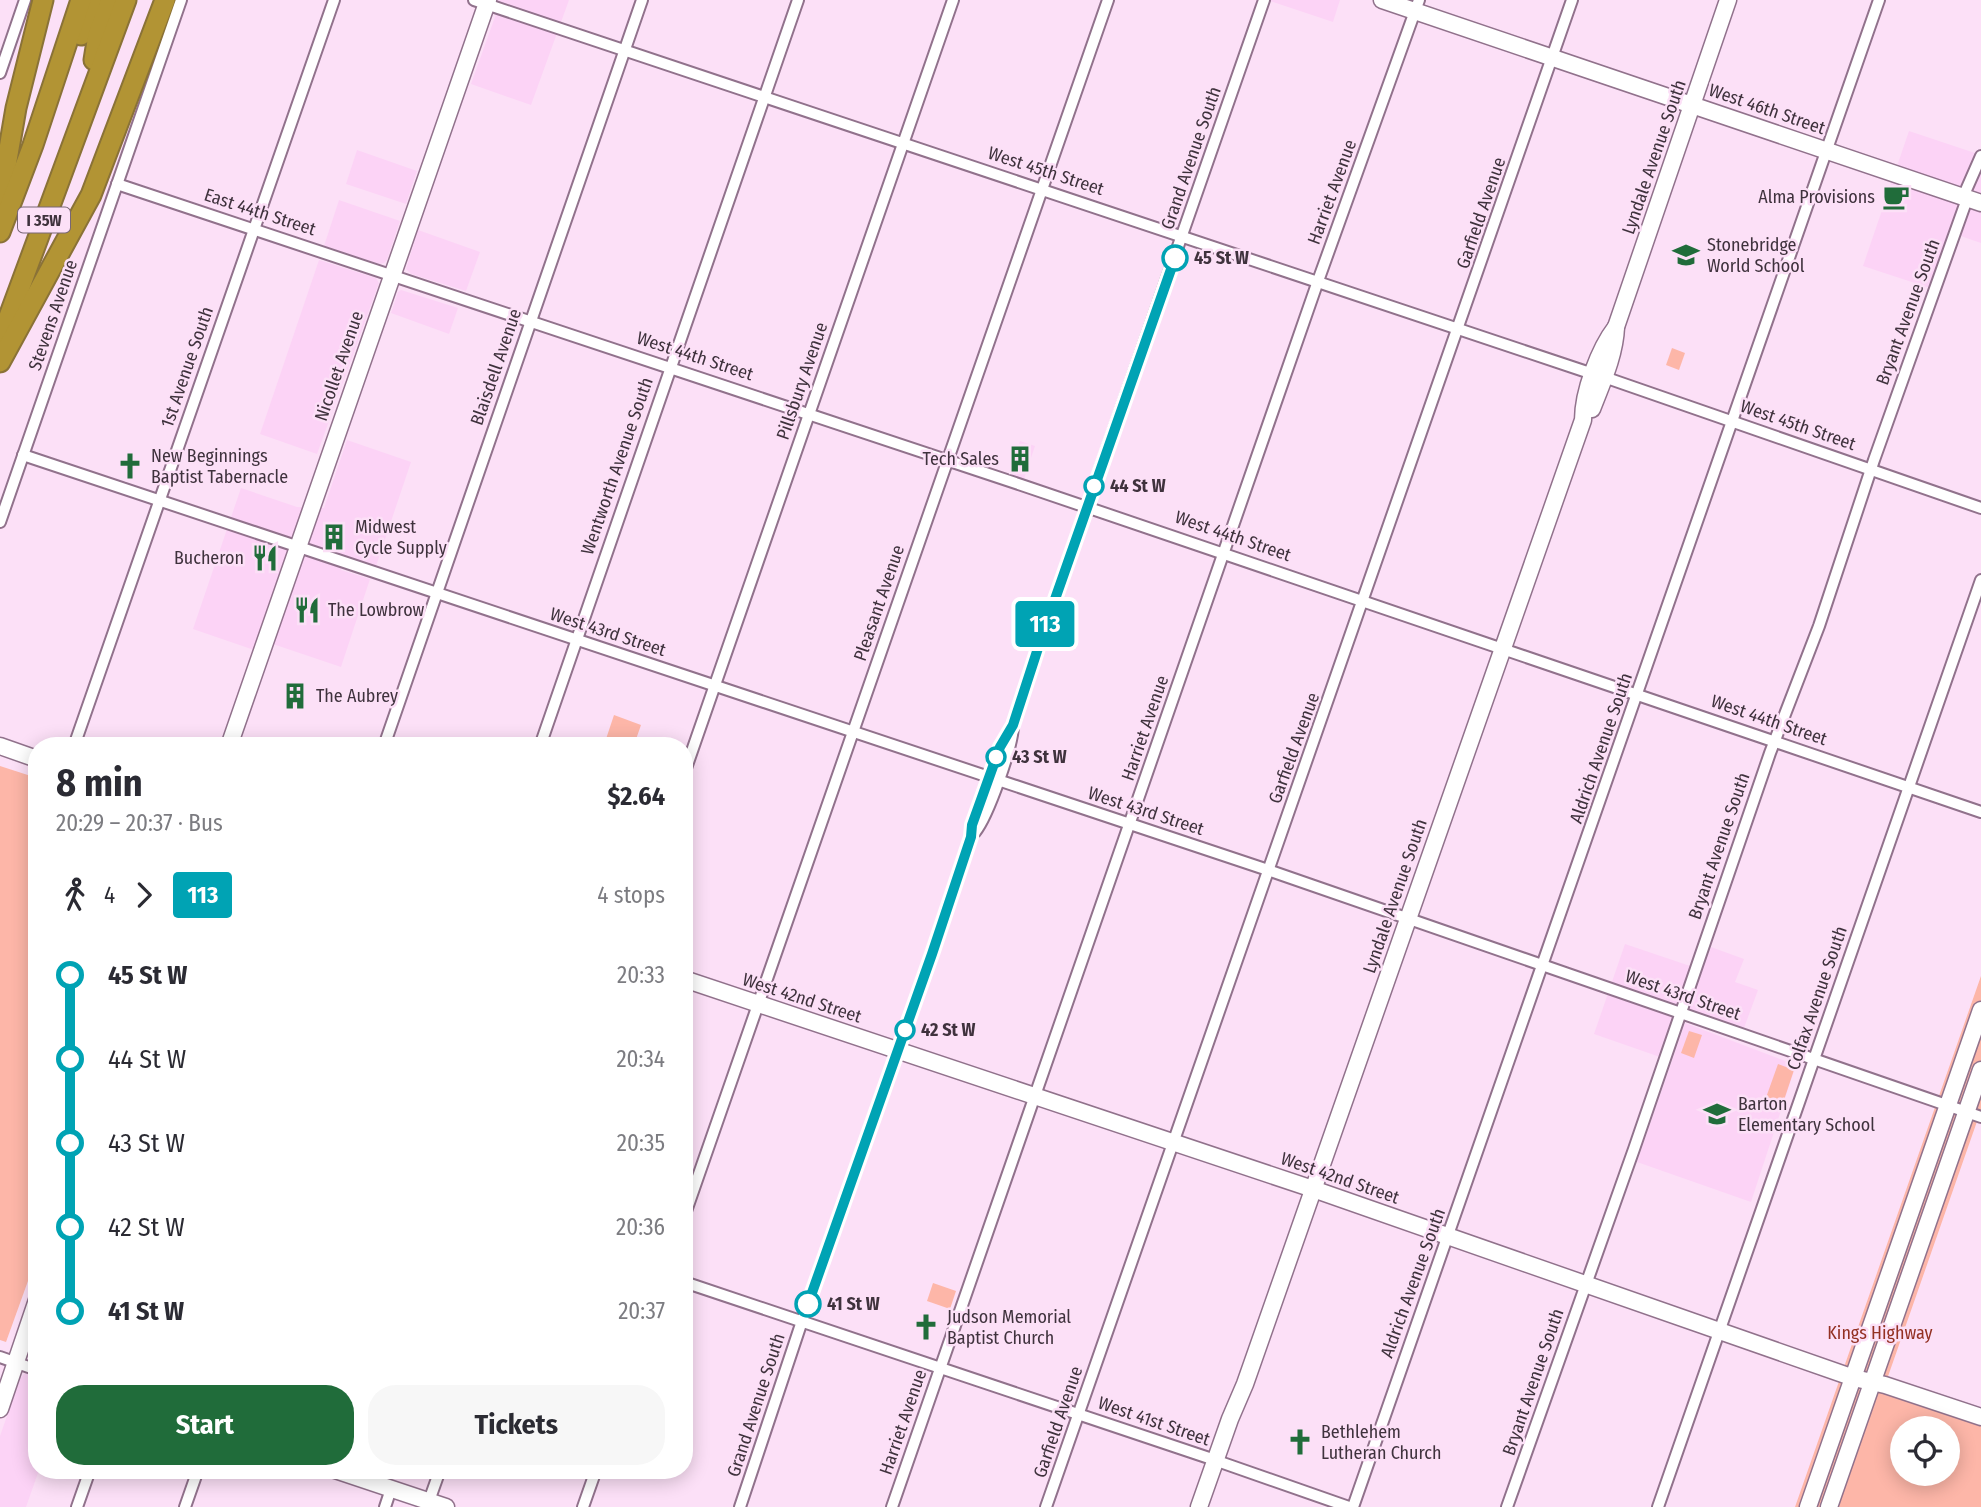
<!DOCTYPE html>
<meta charset="utf-8">
<style>
body{margin:0;font-family:"Fira Sans Condensed",sans-serif;background:#f7f7f7;color:#2b2b33;height:100vh;display:flex;flex-direction:column;font-size:26px;white-space:nowrap}
*{box-sizing:border-box;margin:0}
p{font-size:23px;color:#7c7c81}
.icon{flex:none;width:38px;height:38px;fill:none;stroke:currentColor;stroke-width:2;stroke-linecap:round;stroke-linejoin:round}
.map{position:relative;flex:1;overflow:hidden}
.sheet{position:absolute;left:28px;top:737px;width:665px;height:742px;display:flex;flex-direction:column;background:#fff;border-radius:28px;box-shadow:0 4px 18px #0003}
.sheet>*{flex:none}
.badge{padding:0 14px;border-radius:5px;font-size:24px;line-height:46px}
.controls{position:absolute;left:1890px;top:1416px;display:grid;gap:14px}
.controls a{display:grid;place-items:center;width:70px;height:70px;border-radius:50%;background:#fff;box-shadow:0 4px 18px #0003;font-size:35px}
.map>.badge{position:absolute;translate:-50% -50%;box-shadow:0 0 0 4px #fff}
.legs{display:flex;align-items:center;gap:10px;height:77px;padding:0 28px;font-size:23px}
.legs p{margin-inline-start:auto}
.overview{display:flex;align-items:center;justify-content:space-between;height:119px;padding:0 28px}
h1{font-size:38px;font-weight:700;line-height:52px}
.action{display:flex;gap:14px;margin-top:auto;padding:14px 28px}
.action a{flex:1;height:80px;border-radius:28px;background:#206c3a;color:#fff;font-size:28px;font-weight:700;line-height:80px;text-align:center}
.action a+a{background:#f7f7f7;color:#2b2b33}
ul{padding:0 28px;list-style:none}
li{display:flex;align-items:center;gap:24px;height:84px;font-size:26px}
li i{display:grid;place-items:center;width:10px;height:100%;margin:0 9px;background:currentColor}
li i::after{content:'';width:18px;height:18px;margin:-9px;border:5px solid;border-radius:50%;background:#fff}
li p{margin-inline-start:auto}
li:first-child i{background:linear-gradient(#0000 50%,currentColor 0)}
li:last-child i{background:linear-gradient(currentColor 50%,#0000 0)}
.map>svg:first-child{display:block}
.built{fill:#fcd3f6}
.green{fill:#fdb6a8;fill-rule:evenodd}
.lines{fill:none;stroke-linecap:round;stroke-linejoin:round}
.street-casing{stroke:#91728c;stroke-width:14}
.secondary-casing{stroke:#91728c;stroke-width:19}
.highway-casing{stroke:#8a7237;stroke-width:23}
.street{stroke:#fff;stroke-width:10}
.secondary{stroke:#fff;stroke-width:16}
.highway{stroke:#b29434;stroke-width:19}
.line-1-casing{stroke:#fff;stroke-width:16}
.line-1{stroke:#00a3b4;stroke-width:10}
.stop-1-dot{fill:#fff;stroke:#00a3b4;stroke-width:3.5}
.labels{text-anchor:middle;stroke-width:5;stroke-linejoin:round;paint-order:stroke}
.shield{fill:#fce0f7;stroke:#786675;stroke-width:2}
.shield-label{font-size:16px;font-weight:bold;fill:#3f323d}
.street-label{font-size:18px;fill:#3f323d;stroke:#fce0f7}
.poi-label{font-size:18px;fill:#3f323d;stroke:#fce0f7;text-anchor:start}
.stop-label{font-size:18px;font-weight:bold;fill:#3f323d;stroke:#fce0f7;text-anchor:start}
.park-label{font-size:18px;fill:#933123;stroke:#fce0f7}
</style>
<div class="map">
<svg width="1981" height="1507" viewBox="0 0 1981 1507">
<rect width="100%" height="100%" fill="#fce0f7"/>
<g class="built">
<polygon points="491,0 569,0 531,105 471,84 500,3"/>
<polygon points="1267,0 1340,0 1333,22"/>
<polygon points="1909,131 1981,155 1981,243 1949,232 1930,288 1863,266"/>
<polygon points="357,150 417,171 406,204 346,184"/>
<polygon points="339,200 400,221 387,260 384,263 379,264 324,246"/>
<polygon points="418,230 480,252 466,291 411,274 406,269"/>
<polygon points="319,260 376,278 379,283 317,454 260,434"/>
<polygon points="401,290 458,308 449,334 391,313 398,292"/>
<polygon points="347,440 411,462 376,566 345,556 341,570 370,579 341,667 258,639 254,650 193,629 241,488 297,507 324,508"/>
<polygon points="1020,441 1035,446 1024,479 1009,474"/>
<polygon points="1625,944 1702,970 1711,947 1744,959 1735,982 1758,990 1744,1028 1680,1009 1673,1029 1668,1033 1660,1057 1594,1034"/>
<polygon points="1685,1023 1796,1065 1751,1202 1637,1162"/>
<polygon points="25,1373 37,1376 37,1470 39,1470 26,1507 0,1507 0,1436 20,1379"/>
</g>
<g class="green">
<polygon points="1672,348 1685,353 1679,370 1666,365"/>
<polygon points="614,715 641,725 634,745 604,745"/>
<polygon points="0,766 37,778 37,1256 6,1342 0,1340"/>
<path d="M1981,976V1110L1885,1385L1880,1388L1981,1425V1507H1795ZM1902,1428H1948V1474H1902Z"/>
<polygon points="1689,1031 1702,1035 1694,1058 1681,1053"/>
<polygon points="1778,1064 1794,1070 1780,1112 1763,1106"/>
<polygon points="933,1283 956,1291 950,1309 927,1301"/>
</g>
<g class="lines">
<g class="street-casing">
<g id="street">
<polyline points="474,0 1593,374"/>
<polyline points="0,73 25,0"/>
<path d="M117,184C740,389 1361,598 1981,812"/>
<polyline points="1963,197 1981,156"/>
<polyline points="1604,377 1981,508"/>
<polyline points="23,455 1262,868 1981,1117"/>
<polyline points="0,522 181,0"/>
<polyline points="74,746 334,0"/>
<polyline points="384,746 642,0"/>
<polyline points="540,746 798,0"/>
<polyline points="684,774 953,0"/>
<path d="M975,832C988,816 1013,746 1013,725"/>
<polyline points="684,1217 1108,0"/>
<polyline points="684,1282 1215,1460"/>
<polyline points="0,1357 37,1370"/>
<polyline points="1223,1463 1349,1507"/>
<polyline points="429,1501 440,1470"/>
<polyline points="77,1507 90,1470"/>
<polyline points="185,1507 198,1470"/>
<polyline points="385,1507 391,1489"/>
<polyline points="583,1507 596,1470"/>
<polyline points="740,1507 802,1321 932,954 971,837 972,825 1000,747 1013,725 1041,639 1264,0"/>
<polyline points="892,1507 1318,281 1419,0"/>
<polyline points="1046,1507 1572,0"/>
<polyline points="1353,1507 1879,0"/>
<polyline points="1507,1507 1634,1149 1770,753 1819,626 1874,460 1967,199"/>
<polyline points="1658,1507 1981,580"/>
</g>
</g>
<g class="secondary-casing">
<g id="secondary">
<polyline points="1382,0 1981,203"/>
<path d="M1592,409C1602,383 1615,355 1616,327L1728,0"/>
<polyline points="0,746 37,759"/>
<polyline points="229,746 488,0"/>
<polyline points="684,979 1313,1189 1854,1378 1885,1385 1981,1417"/>
<polyline points="0,1409 37,1300"/>
<polyline points="335,1470 446,1507"/>
<path d="M1199,1507L1230,1419L1245,1384L1583,420C1583,392 1599,349 1616,327"/>
<polyline points="1808,1507 1981,1010"/>
<polyline points="1829,1507 1981,1070"/>
</g>
</g>
<g class="highway-casing">
<g id="highway">
<polyline points="81,35 96,0"/>
<polyline points="94,60 98,35 111,0"/>
<polyline points="0,201 16,108 43,0"/>
<polyline points="0,232 33,145 81,0"/>
<polyline points="0,341 126,0"/>
<polyline points="0,362 91,195 165,0"/>
</g>
</g>
<use href="#street" class="street"/>
<use href="#secondary" class="secondary"/>
<use href="#highway" class="highway"/>
</g>
<g class="lines">
<g class="line-1-casing">
<polyline id="line-1" points="808,1304 932,954 971,837 972,825 1000,747 1013,725 1041,639 1175,258"/>
</g>
<use href="#line-1" class="line-1"/>
</g>
<defs>
<g id="cafe-bare" transform="scale(2.1)"><path d="M-5.5-4.5H6V0H3Q3 3.5 0 3.5H-2.5Q-5.5 3.5-5.5 0ZM3-3.2v2h1.7v-2ZM-6 4.5H4V6H-6Z" fill="#206c3a" stroke="#fce0f7" stroke-width="2.5" paint-order="stroke"/></g>
<g id="school-bare" transform="scale(2.1)"><path d="M0-5L7-2L0 1L-7-2ZM-4 1L0 2.5L4 1V4Q0 6-4 4Z" fill="#206c3a" stroke="#fce0f7" stroke-width="2.5" paint-order="stroke"/></g>
<g id="building-bare" transform="scale(2.1)"><path d="M-4-6H4V6H1V3H-1V6H-4ZM-2.5-4.3h1.7v1.8h-1.7ZM.8-4.3h1.7v1.8H.8ZM-2.5-1h1.7V.8h-1.7ZM.8-1h1.7V.8H.8Z" fill="#206c3a" stroke="#fce0f7" stroke-width="2.5" paint-order="stroke"/></g>
<g id="church-bare" transform="scale(2.1)"><path d="M-1.2-6h2.4v3.5h3.3v2.4h-3.3V6h-2.4V-.1h-3.3v-2.4h3.3Z" fill="#206c3a" stroke="#fce0f7" stroke-width="2.5" paint-order="stroke"/></g>
<g id="restaurant-bare" transform="scale(2.1)"><path d="M-5-6h1v4h1v-4h1v4h1v-4h1v5L-1.5 .5V6h-2V.5L-5-1ZM5-6V6H3V1.5H1.5Q1.5-4 5-6Z" fill="#206c3a" stroke="#fce0f7" stroke-width="2.5" paint-order="stroke"/></g>
</defs>
<g fill-rule="evenodd">
<use href="#cafe-bare" x="1896" y="197"/>
<use href="#school-bare" x="1686" y="255"/>
<use href="#building-bare" x="1020" y="459"/>
<use href="#church-bare" x="130" y="466"/>
<use href="#building-bare" x="334" y="537"/>
<use href="#restaurant-bare" x="265" y="558"/>
<use href="#restaurant-bare" x="307" y="610"/>
<use href="#building-bare" x="295" y="696"/>
<use href="#school-bare" x="1717" y="1114"/>
<use href="#church-bare" x="926" y="1327"/>
<use href="#church-bare" x="1300" y="1442"/>
</g>
<g class="stop-1-dot">
<circle cx="1175" cy="258" r="12"/>
<circle cx="1094" cy="486" r="9"/>
<circle cx="996" cy="757" r="9"/>
<circle cx="905" cy="1030" r="9"/>
<circle cx="808" cy="1304" r="12"/>
</g>
<g class="labels">
<rect class="shield" x="18" y="207.5" width="52" height="25" rx="5"/>
<g class="shield-label">
<text x="44" y="226">I 35W</text>
</g>
<g class="street-label">
<text transform="translate(1767 109) rotate(19)" y="6">West 46th Street</text>
<text transform="translate(1654 157) rotate(-71)" y="6">Lyndale Avenue South</text>
<text transform="translate(1191 158) rotate(-71)" y="6">Grand Avenue South</text>
<text transform="translate(1046 171) rotate(18)" y="6">West 45th Street</text>
<text transform="translate(1332 192) rotate(-70)" y="6">Harriet Avenue</text>
<text transform="translate(260 212) rotate(18)" y="6">East 44th Street</text>
<text transform="translate(1481 213) rotate(-71)" y="6">Garfield Avenue</text>
<text transform="translate(1908 312) rotate(-70)" y="6">Bryant Avenue South</text>
<text transform="translate(53 315) rotate(-71)" y="6">Stevens Avenue</text>
<text transform="translate(695 356) rotate(18)" y="6">West 44th Street</text>
<text transform="translate(339 366) rotate(-71)" y="6">Nicollet Avenue</text>
<text transform="translate(187 367) rotate(-71)" y="6">1st Avenue South</text>
<text transform="translate(496 367) rotate(-71)" y="6">Blaisdell Avenue</text>
<text transform="translate(802 381) rotate(-71)" y="6">Pillsbury Avenue</text>
<text transform="translate(1798 425) rotate(19)" y="6">West 45th Street</text>
<text transform="translate(617 466) rotate(-71)" y="6">Wentworth Avenue South</text>
<text transform="translate(1233 536) rotate(19)" y="6">West 44th Street</text>
<text transform="translate(879 603) rotate(-71)" y="6">Pleasant Avenue</text>
<text transform="translate(608 632) rotate(18)" y="6">West 43rd Street</text>
<text transform="translate(1769 720) rotate(19)" y="6">West 44th Street</text>
<text transform="translate(1145 728) rotate(-71)" y="6">Harriet Avenue</text>
<text transform="translate(1294 748) rotate(-70)" y="6">Garfield Avenue</text>
<text transform="translate(1601 748) rotate(-71)" y="6">Aldrich Avenue South</text>
<text transform="translate(1146 811) rotate(18)" y="6">West 43rd Street</text>
<text transform="translate(1719 846) rotate(-71)" y="6">Bryant Avenue South</text>
<text transform="translate(1395 896) rotate(-71)" y="6">Lyndale Avenue South</text>
<text transform="translate(1683 995) rotate(19)" y="6">West 43rd Street</text>
<text transform="translate(802 998) rotate(18)" y="6">West 42nd Street</text>
<text transform="translate(1817 998) rotate(-71)" y="6">Colfax Avenue South</text>
<text transform="translate(1340 1178) rotate(19)" y="6">West 42nd Street</text>
<text transform="translate(1413 1283) rotate(-70)" y="6">Aldrich Avenue South</text>
<text transform="translate(1533 1382) rotate(-71)" y="6">Bryant Avenue South</text>
<text transform="translate(756 1405) rotate(-72)" y="6">Grand Avenue South</text>
<text transform="translate(1154 1421) rotate(19)" y="6">West 41st Street</text>
<text transform="translate(903 1422) rotate(-71)" y="6">Harriet Avenue</text>
<text transform="translate(1058 1422) rotate(-71)" y="6">Garfield Avenue</text>
</g>
<g class="poi-label">
<text x="1875" y="203" text-anchor="end">Alma Provisions</text>
<text x="1707" y="251">Stonebridge<tspan x="1707" dy="21">World School</tspan></text>
<text x="151" y="462">New Beginnings<tspan x="151" dy="21">Baptist Tabernacle</tspan></text>
<text x="999" y="465" text-anchor="end">Tech Sales</text>
<text x="355" y="533">Midwest<tspan x="355" dy="21">Cycle Supply</tspan></text>
<text x="244" y="564" text-anchor="end">Bucheron</text>
<text x="328" y="616">The Lowbrow</text>
<text x="316" y="702">The Aubrey</text>
<text x="1738" y="1110">Barton<tspan x="1738" dy="21">Elementary School</tspan></text>
<text x="947" y="1323">Judson Memorial<tspan x="947" dy="21">Baptist Church</tspan></text>
<text x="1321" y="1438">Bethlehem<tspan x="1321" dy="21">Lutheran Church</tspan></text>
</g>
<g class="stop-label">
<text x="1194" y="264">45 St W</text>
<text x="1110" y="492">44 St W</text>
<text x="1012" y="763">43 St W</text>
<text x="921" y="1036">42 St W</text>
<text x="827" y="1310">41 St W</text>
</g>
<g class="park-label">
<text x="1880" y="1339">Kings Highway</text>
</g>
</g>
</svg>
<div class="controls">
<a><svg class="icon" aria-label="locate" viewBox="0 0 24 24"><circle cx="12" cy="12" r="6"/><path d="M12 2v4M12 18v4M2 12h4M18 12h4"/></svg></a>
</div>
<b class="badge" style="left:1045px;top:624px;background:#00a3b4;color:#fff">113</b>
<section class="sheet">
<div class="overview"><div><h1>8 min</h1><p>20:29 – 20:37 · Bus</p></div><b>$2.64</b></div>
<div class="legs"><svg class="icon" aria-label="walk" viewBox="0 0 24 24"><circle cx="13" cy="4" r="2"/><path d="M13 8l-2 6 4 7M11 14l-3 7M7 12l3-4h3l4 4"/></svg>4<svg class="icon" aria-label="forward" viewBox="0 0 24 24"><path d="M9 5l7 7-7 7"/></svg><b class="badge" style="background:#00a3b4;color:#fff">113</b><p>4 stops</p></div>
<ul>
<li><i style="color:#00a3b4"></i><b>45 St W</b><p>20:33</p></li>
<li><i style="color:#00a3b4"></i><span>44 St W</span><p>20:34</p></li>
<li><i style="color:#00a3b4"></i><span>43 St W</span><p>20:35</p></li>
<li><i style="color:#00a3b4"></i><span>42 St W</span><p>20:36</p></li>
<li><i style="color:#00a3b4"></i><b>41 St W</b><p>20:37</p></li>
</ul>
<div class="action"><a>Start</a><a>Tickets</a></div>
</section>
</div>
